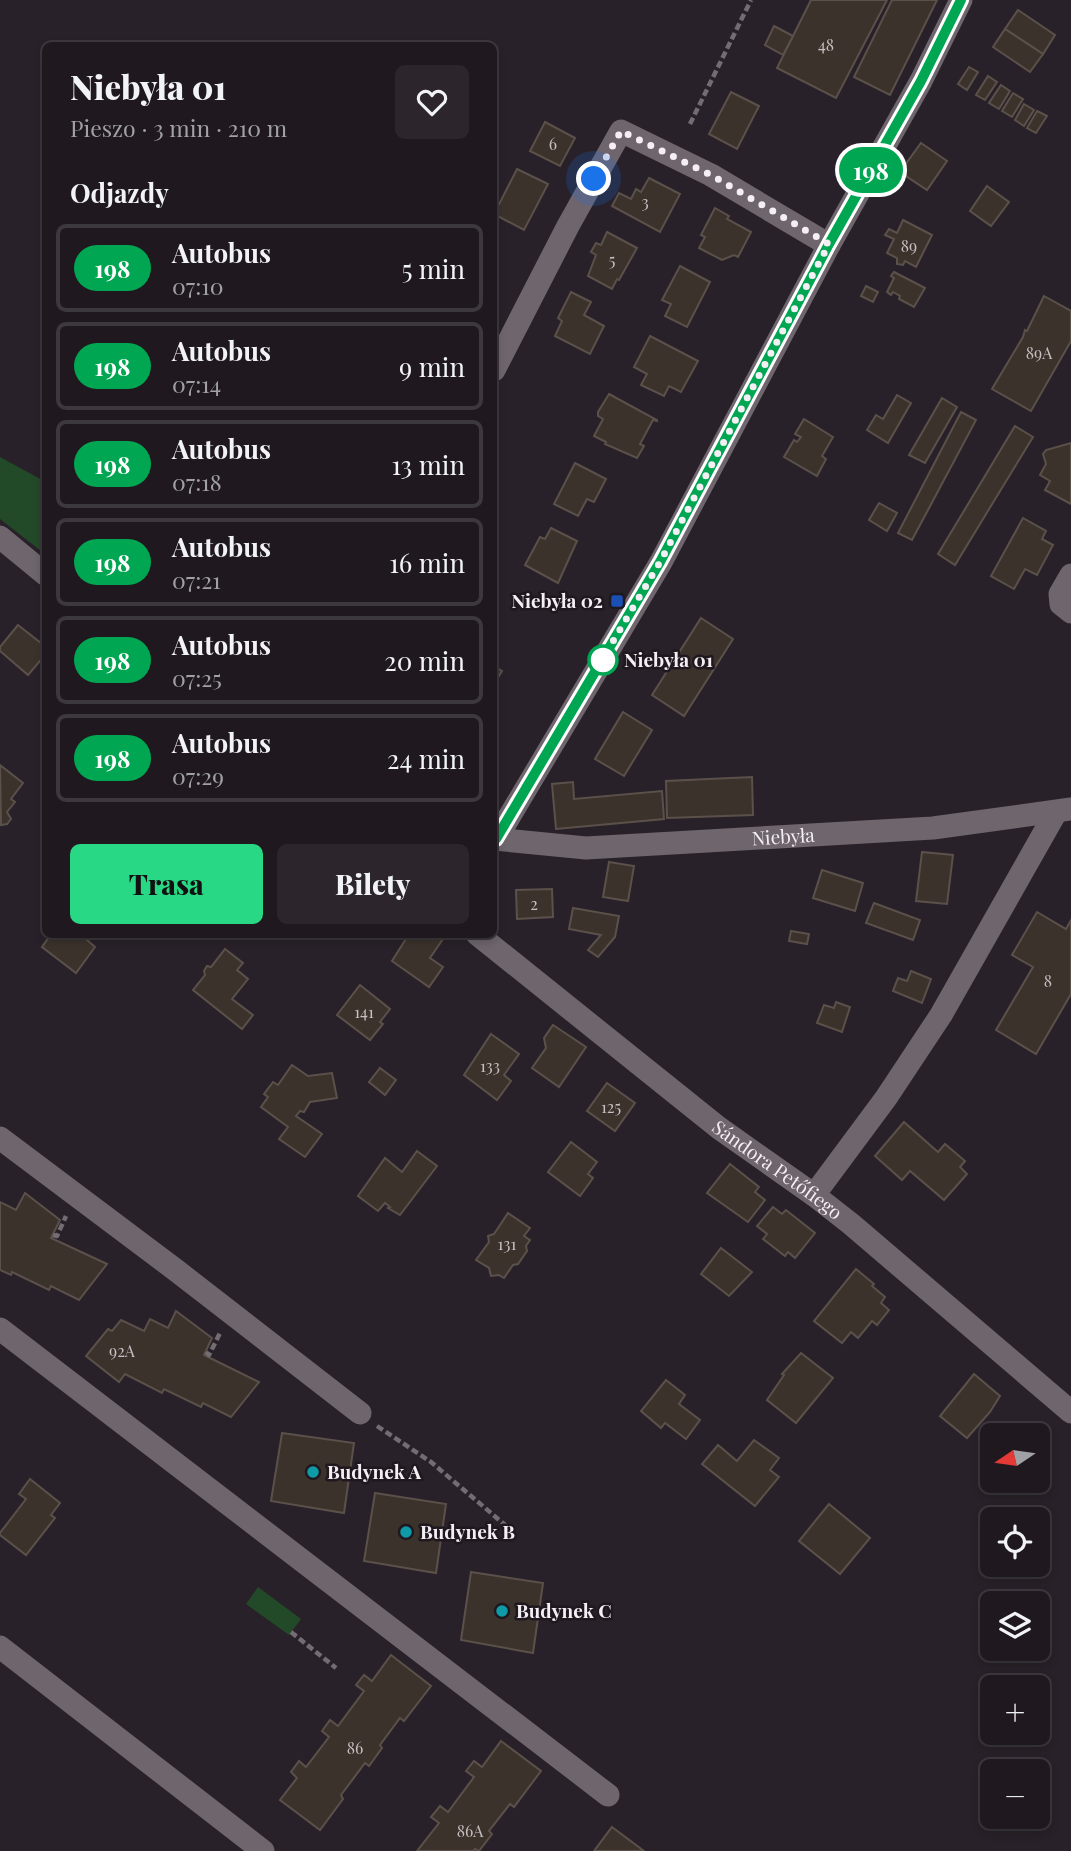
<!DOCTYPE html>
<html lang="pl">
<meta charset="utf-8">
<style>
body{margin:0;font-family:"Playfair Display",serif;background:#2c262c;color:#f1f3f6;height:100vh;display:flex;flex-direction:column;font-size:26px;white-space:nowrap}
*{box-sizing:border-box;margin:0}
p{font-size:23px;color:#a1a0a4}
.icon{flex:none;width:38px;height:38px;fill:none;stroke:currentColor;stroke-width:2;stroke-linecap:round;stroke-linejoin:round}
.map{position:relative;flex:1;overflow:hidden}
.panel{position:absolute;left:42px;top:42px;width:455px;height:896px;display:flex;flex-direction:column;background:#1f191f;border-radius:10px;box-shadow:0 4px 10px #0003,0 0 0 2px #3c383d}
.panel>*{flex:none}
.badge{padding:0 14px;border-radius:23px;font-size:24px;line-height:46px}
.needle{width:46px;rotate:257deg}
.fabs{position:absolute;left:980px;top:1423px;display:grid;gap:14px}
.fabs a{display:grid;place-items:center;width:70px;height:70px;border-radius:10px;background:#1f191f;box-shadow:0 4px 10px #0003,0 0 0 2px #3c383d;font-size:35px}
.you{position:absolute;width:35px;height:35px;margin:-18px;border:5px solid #fff;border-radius:50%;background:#1a73e8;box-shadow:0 0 0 10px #1a73e833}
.map>.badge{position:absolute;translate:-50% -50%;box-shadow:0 0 0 4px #fff}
h2{padding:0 28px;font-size:26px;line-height:63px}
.round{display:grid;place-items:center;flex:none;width:74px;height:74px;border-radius:10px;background:#2c262c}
.overview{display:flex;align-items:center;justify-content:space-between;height:119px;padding:0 28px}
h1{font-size:33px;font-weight:800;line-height:52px}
.primary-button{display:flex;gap:14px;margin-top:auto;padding:14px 28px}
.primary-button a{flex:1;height:80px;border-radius:10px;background:#29d885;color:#111;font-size:28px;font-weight:800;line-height:80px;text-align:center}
.primary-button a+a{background:#2c262c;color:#f1f3f6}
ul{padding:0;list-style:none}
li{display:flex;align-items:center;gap:21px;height:88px;margin:0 14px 10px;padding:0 14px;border:4px solid #3c383d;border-radius:10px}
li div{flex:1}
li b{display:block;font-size:26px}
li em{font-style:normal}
li .badge{min-width:77px;font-weight:700;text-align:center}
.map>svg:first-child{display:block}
.green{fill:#234a28}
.building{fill:#3b322b;stroke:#5b514a;stroke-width:2}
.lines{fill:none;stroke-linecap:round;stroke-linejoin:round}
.path{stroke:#736c73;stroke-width:4.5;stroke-dasharray:7 3.5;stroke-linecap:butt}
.minor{stroke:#6e656d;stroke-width:23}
.line-casing{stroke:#fff;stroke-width:16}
.line{stroke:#00a651;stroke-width:10}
.walk{stroke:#f4eff4;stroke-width:7;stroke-dasharray:0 12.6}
.transit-dot{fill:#1a4fb4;stroke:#20181f;stroke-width:2.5}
.stop-dot{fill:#fff;stroke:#00a651;stroke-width:3.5}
.culture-dot{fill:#0f9aa8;stroke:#20181f;stroke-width:2.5}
.labels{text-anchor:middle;stroke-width:5;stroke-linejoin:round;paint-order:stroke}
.number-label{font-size:16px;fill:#c6c0c2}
.poi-label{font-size:19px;font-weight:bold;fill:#f4eff4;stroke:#20181f;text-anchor:start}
.stop-label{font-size:19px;font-weight:bold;fill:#f4eff4;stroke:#20181f;text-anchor:start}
.street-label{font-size:19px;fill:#f4eff4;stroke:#20181f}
</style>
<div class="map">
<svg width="1071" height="1851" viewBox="0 0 1071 1851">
<rect width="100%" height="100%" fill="#292129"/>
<g class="green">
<polygon points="0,457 42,480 45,486 45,554 0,519"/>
<polygon points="258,1587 301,1619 289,1635 246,1604"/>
</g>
<g class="building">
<polygon points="811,0 887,0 836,98 777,68"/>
<polygon points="892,0 937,0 890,95 854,77"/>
<polygon points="1018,10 1055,35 1043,54 1005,29"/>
<polygon points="774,26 793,36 783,55 765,45"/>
<polygon points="1005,29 1043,54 1030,72 993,47"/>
<polygon points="969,67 978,72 967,90 958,84"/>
<polygon points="988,76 997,82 985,100 976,95"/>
<polygon points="1001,85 1010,91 999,109 989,103"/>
<polygon points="731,92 759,106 737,149 709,134"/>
<polygon points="1013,93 1023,99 1012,117 1002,111"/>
<polygon points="1024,104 1034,110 1024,126 1015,120"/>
<polygon points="1037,111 1047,116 1036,133 1027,128"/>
<polygon points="545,122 575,138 560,166 530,151"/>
<polygon points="921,143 947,161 927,190 900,172"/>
<polygon points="517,169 548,184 524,230 494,214"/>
<polygon points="649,178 680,194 660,232 612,206 619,193 631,199 636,189 641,192"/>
<polygon points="987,186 1009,202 991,226 970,211"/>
<polygon points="715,208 729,216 727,219 751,232 738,257 734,255 722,260 699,248 705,237 701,235"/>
<polygon points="903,220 932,235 916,267 905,261 903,265 897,264 897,258 887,253 894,239 885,235 889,229 897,233"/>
<polygon points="607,232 637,248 619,280 617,279 612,289 588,276 596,255 591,252 596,243 601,245"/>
<polygon points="680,266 710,282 687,327 665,316 671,304 662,300"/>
<polygon points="894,272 925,288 914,307 899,299 900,296 893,292 891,295 887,292 894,278 891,276"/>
<polygon points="866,286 878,292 873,302 861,296"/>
<polygon points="571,292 591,302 584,315 604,326 590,354 555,336 562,321 558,318"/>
<polygon points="1044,296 1071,311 1071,341 1031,411 992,389 1023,337 1025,330 1027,331"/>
<polygon points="650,336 698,361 681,392 669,386 664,396 641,385 647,374 634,367"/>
<polygon points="609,394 657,420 657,421 653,420 640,444 644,446 637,458 605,444 606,442 594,436 603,419 598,416 598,412"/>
<polygon points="897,395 911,403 888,443 867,430 876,415 883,419"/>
<polygon points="942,398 957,407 925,463 909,455"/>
<polygon points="961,412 976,420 912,540 898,533"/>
<polygon points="804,419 833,437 822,456 826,459 817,476 784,457 794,440 797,442 801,437 795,434"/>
<polygon points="1015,426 1033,437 955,565 938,554"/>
<polygon points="1071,443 1071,504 1045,490 1050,481 1040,475 1046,464 1043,454 1046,450"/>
<polygon points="575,463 606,479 594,502 587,499 578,516 554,504"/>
<polygon points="879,503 897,513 887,531 869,520"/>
<polygon points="1023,518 1046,531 1042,539 1053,545 1037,575 1025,569 1014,589 991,576"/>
<polygon points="551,528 577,541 558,583 525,565 540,537 545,539"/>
<polygon points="701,618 733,639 684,716 652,695"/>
<polygon points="18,625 46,647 46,654 28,675 0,651 0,647"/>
<polygon points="494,666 502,671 494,684"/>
<polygon points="623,712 652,730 624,776 595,759"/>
<polygon points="0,765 23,783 11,799 15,802 7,812 11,819 7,824 1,825"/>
<polygon points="752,777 753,815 667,818 666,781"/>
<polygon points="573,782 574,799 662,791 664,819 556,829 552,784"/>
<polygon points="922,852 953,855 947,904 916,901"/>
<polygon points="609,862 634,866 628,901 603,897"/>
<polygon points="822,870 863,883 855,911 813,898"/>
<polygon points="552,889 553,917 517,919 516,890"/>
<polygon points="874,903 920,920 913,940 866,923"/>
<polygon points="573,908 619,916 615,937 598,957 588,950 601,935 569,929"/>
<polygon points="1037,912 1066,929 1071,920 1071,994 1036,1054 996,1030 1033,967 1012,955"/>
<polygon points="791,931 809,934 807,944 789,941"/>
<polygon points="51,934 80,934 95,947 76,973 42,947"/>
<polygon points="409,934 445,936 430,958 443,967 429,987 392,961"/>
<polygon points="225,949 243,963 237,970 248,979 232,999 253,1015 242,1029 193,990 205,975 204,971 207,966 211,967"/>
<polygon points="911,971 931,979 922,1003 893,991 898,978 907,981"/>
<polygon points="360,985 390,1009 380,1022 383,1024 370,1040 337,1015"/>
<polygon points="836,1002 850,1007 842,1032 817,1023 824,1005 834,1008"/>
<polygon points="553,1025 586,1047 559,1087 532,1068 546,1048 544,1038"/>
<polygon points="491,1034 519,1054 504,1075 511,1081 497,1100 464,1075"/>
<polygon points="292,1065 308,1076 332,1073 337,1098 310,1102 304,1112 300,1111 296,1116 322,1134 305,1157 279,1139 288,1127 261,1107 268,1097 264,1094 273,1082 278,1085"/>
<polygon points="380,1068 396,1080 385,1095 369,1082"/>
<polygon points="607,1083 635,1103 615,1131 587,1111"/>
<polygon points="904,1122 938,1152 945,1144 965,1161 960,1167 967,1174 944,1200 910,1171 902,1180 875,1156"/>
<polygon points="571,1142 597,1162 588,1174 593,1178 580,1196 548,1172"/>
<polygon points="417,1151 437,1166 400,1215 388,1208 390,1207 385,1203 378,1211 358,1196 385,1158 402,1172"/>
<polygon points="730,1164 759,1187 755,1192 765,1200 748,1222 707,1193"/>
<polygon points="25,1193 60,1220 51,1238 107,1264 79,1300 51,1286 49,1290 12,1272 11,1275 0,1270 0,1202 16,1210"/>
<polygon points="773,1207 782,1214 786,1210 815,1233 795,1258 788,1252 785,1256 763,1239 767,1234 757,1226"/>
<polygon points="508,1213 530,1228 524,1236 530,1240 526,1246 527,1251 518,1264 513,1265 504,1278 499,1275 491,1276 489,1268 476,1260 489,1242 488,1236 494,1234"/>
<polygon points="721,1248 752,1272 729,1296 701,1274"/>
<polygon points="856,1269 874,1284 872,1286 885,1297 881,1303 889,1310 877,1325 872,1321 858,1338 851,1332 842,1343 814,1321"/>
<polygon points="176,1311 212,1338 204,1355 259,1382 231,1417 203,1403 201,1407 164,1389 162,1393 125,1374 119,1382 86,1356 108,1329 112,1331 121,1320 144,1331 150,1319 168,1328"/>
<polygon points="801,1353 833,1378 796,1423 767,1400 784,1375 782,1374"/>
<polygon points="974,1374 1000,1396 990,1412 967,1438 940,1416"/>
<polygon points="666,1380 685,1395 679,1404 700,1420 686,1439 665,1423 661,1428 641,1411"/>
<polygon points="282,1433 354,1443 344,1513 271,1501"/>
<polygon points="754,1440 779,1458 770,1470 779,1477 755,1506 702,1464 718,1445 737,1461"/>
<polygon points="30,1479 60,1503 51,1515 55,1518 26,1555 0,1535 0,1533 26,1499 19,1494"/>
<polygon points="375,1493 446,1504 436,1573 364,1561"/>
<polygon points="829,1504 870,1538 840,1574 799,1541"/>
<polygon points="471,1572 543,1583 533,1653 461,1640"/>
<polygon points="391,1655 431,1686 404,1721 400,1718 380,1745 382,1748 369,1766 365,1763 341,1795 343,1799 320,1830 280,1800 297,1778 291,1772 299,1761 306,1767 329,1737 322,1731 330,1720 338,1726 364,1691 356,1685 364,1675 372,1681"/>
<polygon points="501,1741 541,1771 514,1807 510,1804 489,1831 492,1834 479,1851 475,1849 473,1851 417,1851 439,1823 431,1817 440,1806 448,1812 474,1777 466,1771 474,1761 482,1767"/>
<polygon points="612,1827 644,1851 594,1851"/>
</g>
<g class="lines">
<g class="path">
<polyline points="690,124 751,0"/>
<polyline points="53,1235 57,1236 66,1216"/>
<polyline points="206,1352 209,1355 221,1331"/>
<polyline points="377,1426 431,1462 511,1530"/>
<polyline points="291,1632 336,1668"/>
</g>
<g class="minor">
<polyline points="494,370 568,226 621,131 711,175 829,245"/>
<polyline points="0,537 46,575"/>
<polyline points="1071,575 1060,594 1061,604 1071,612"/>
<path id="s1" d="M494,839L586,848L933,828L1071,809"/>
<polyline points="496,839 661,562 829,245 921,81 961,0"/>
<path id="s2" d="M477,934L719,1128L814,1195L851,1224L1071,1412"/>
<polyline points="0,1138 177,1271 360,1413"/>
<polyline points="814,1195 886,1098 941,1015 1056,812"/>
<polyline points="0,1329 608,1795"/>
<polyline points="0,1647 263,1851"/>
</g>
</g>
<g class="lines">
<g class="line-casing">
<polyline id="line" points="494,839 496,839 660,562 829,244 921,81 961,0"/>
</g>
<use href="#line" class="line"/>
<polyline class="walk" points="594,179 621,131 711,175 829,244 660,562 599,665 603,660"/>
</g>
<rect class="transit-dot" x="610" y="594" width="14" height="14" rx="3.5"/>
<circle class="stop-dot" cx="603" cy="660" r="14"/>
<g class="culture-dot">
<circle cx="313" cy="1472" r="7"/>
<circle cx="406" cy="1532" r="7"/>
<circle cx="502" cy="1611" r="7"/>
</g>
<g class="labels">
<g class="number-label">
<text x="826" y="51">48</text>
<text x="553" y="150">6</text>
<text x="645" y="208">3</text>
<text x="909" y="252">89</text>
<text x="612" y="266">5</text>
<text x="1039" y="359">89A</text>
<text x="534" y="910">2</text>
<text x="1048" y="987">8</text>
<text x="364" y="1018">141</text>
<text x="490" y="1072">133</text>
<text x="611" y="1113">125</text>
<text x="507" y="1250">131</text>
<text x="122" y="1357">92A</text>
<text x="355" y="1754">86</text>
<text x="470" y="1837">86A</text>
</g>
<g class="poi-label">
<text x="603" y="608" text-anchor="end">Niebyła 02</text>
<text x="327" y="1479">Budynek A</text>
<text x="420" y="1539">Budynek B</text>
<text x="516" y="1618">Budynek C</text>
</g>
<g class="stop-label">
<text x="624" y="667">Niebyła 01</text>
</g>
<g class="street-label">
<text dy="7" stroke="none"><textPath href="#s1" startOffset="290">Niebyła</textPath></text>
<text dy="7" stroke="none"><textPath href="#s2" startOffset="382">Sándora Petőfiego</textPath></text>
</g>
</g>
</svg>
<div class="fabs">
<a><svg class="needle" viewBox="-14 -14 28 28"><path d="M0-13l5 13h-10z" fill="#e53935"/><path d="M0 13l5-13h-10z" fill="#a1a0a4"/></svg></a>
<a><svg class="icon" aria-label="locate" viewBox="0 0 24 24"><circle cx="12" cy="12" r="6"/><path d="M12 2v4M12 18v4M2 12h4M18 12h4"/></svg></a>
<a><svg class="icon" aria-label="layers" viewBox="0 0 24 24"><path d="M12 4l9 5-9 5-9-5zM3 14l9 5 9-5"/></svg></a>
<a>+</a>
<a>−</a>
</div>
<div class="you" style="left:594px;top:179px"></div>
<b class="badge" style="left:871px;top:170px;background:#00a651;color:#fff">198</b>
<section class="panel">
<div class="overview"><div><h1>Niebyła 01</h1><p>Pieszo · 3 min · 210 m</p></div><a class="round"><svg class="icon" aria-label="heart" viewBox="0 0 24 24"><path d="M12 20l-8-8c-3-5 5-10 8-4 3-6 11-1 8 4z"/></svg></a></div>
<h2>Odjazdy</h2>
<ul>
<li><span class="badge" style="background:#00a651;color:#fff">198</span><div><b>Autobus</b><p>07:10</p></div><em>5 min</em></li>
<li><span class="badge" style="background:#00a651;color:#fff">198</span><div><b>Autobus</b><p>07:14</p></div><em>9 min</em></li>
<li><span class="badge" style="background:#00a651;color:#fff">198</span><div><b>Autobus</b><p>07:18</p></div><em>13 min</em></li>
<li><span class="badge" style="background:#00a651;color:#fff">198</span><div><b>Autobus</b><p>07:21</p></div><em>16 min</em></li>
<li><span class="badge" style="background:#00a651;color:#fff">198</span><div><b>Autobus</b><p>07:25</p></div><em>20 min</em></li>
<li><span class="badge" style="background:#00a651;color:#fff">198</span><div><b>Autobus</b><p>07:29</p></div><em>24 min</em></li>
</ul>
<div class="primary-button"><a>Trasa</a><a>Bilety</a></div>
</section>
</div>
